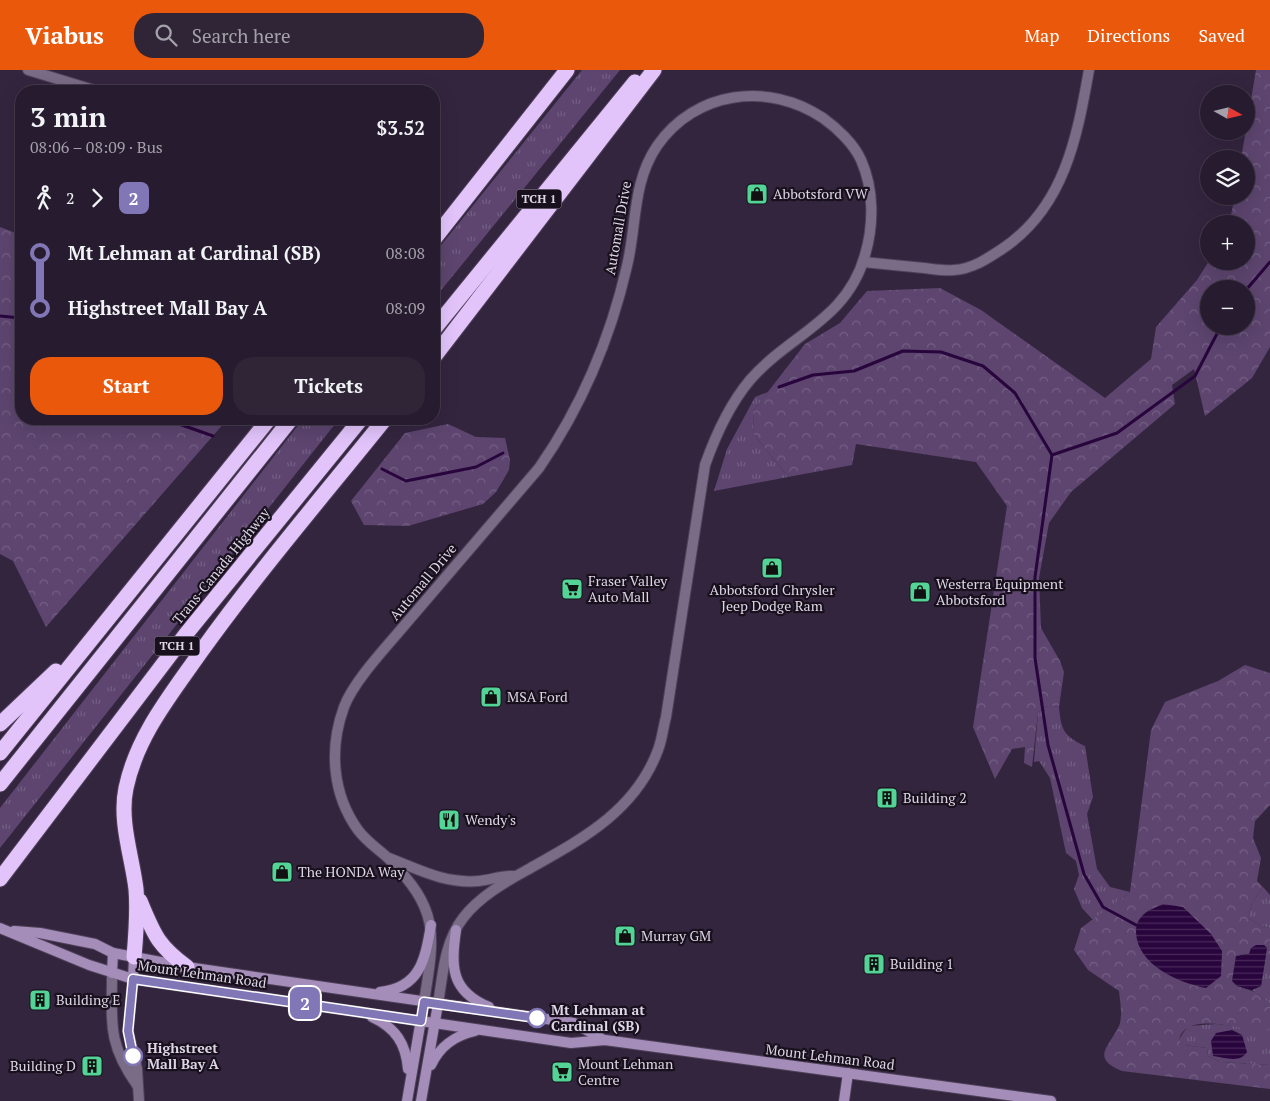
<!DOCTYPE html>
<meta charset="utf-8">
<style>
body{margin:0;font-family:"PT Serif",serif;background:#2f2537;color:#f1f3f6;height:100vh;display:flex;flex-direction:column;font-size:19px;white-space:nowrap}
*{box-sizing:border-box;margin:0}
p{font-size:16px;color:#a4a1aa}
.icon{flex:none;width:28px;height:28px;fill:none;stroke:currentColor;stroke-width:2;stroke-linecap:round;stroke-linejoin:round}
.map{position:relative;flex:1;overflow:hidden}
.panel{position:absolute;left:15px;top:15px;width:425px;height:340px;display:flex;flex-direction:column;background:#271c2f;border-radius:20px;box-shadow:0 5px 20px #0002,0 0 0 1px #433a4b}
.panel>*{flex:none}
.badge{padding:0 10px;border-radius:8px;font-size:18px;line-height:32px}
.needle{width:32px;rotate:98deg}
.fabs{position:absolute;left:1200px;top:15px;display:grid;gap:10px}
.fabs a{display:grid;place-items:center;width:55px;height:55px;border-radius:50%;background:#271c2f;box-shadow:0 5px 20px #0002,0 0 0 1px #433a4b;font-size:25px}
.map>.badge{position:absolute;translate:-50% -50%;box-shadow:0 0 0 2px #fff}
.legs{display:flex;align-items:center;gap:8px;height:55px;padding:0 15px;font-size:16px}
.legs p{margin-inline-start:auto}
.head{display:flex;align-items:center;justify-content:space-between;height:85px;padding:0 15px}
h1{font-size:28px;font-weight:600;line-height:38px}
.button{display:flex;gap:10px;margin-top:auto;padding:10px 15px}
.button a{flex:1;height:58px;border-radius:20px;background:#ea580c;color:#fff;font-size:20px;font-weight:600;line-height:58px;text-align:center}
.button a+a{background:#2f2537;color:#f1f3f6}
ul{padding:0 15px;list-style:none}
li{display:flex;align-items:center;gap:18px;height:55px;font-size:19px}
li i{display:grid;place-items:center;width:8px;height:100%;margin:0 6px;background:currentColor}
li i::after{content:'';width:12px;height:12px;margin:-6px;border:4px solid;border-radius:50%;background:#271c2f}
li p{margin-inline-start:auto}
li:first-child i{background:linear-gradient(#0000 50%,currentColor 0)}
li:last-child i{background:linear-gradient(currentColor 50%,#0000 0)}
header{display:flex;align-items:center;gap:30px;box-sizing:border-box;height:70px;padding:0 25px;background:#ea580c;color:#fff}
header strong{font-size:24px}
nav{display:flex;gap:28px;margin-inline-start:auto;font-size:18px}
.search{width:350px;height:45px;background:#2f2537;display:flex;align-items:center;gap:12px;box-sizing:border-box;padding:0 18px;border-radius:20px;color:#a4a1aa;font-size:19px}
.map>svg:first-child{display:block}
.grass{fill:url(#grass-tufts)}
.forest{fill:url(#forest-crowns);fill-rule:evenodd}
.water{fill:url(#water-rules)}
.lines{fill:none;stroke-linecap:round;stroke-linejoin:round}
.stream{stroke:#29053d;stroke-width:3}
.street-casing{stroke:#4f415a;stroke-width:12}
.secondary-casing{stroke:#4f415a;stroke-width:12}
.highway-casing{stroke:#4f415a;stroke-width:17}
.street{stroke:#7a6b86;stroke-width:10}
.secondary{stroke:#a58db9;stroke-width:10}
.highway{stroke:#e2c4fb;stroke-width:15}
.line-1-casing{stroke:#fff;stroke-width:11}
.line-1{stroke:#8177b7;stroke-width:8}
.stop-1-dot{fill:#fff;stroke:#8177b7;stroke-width:2.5}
.labels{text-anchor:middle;stroke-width:4.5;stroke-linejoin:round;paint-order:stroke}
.shield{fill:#18111d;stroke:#a39aaa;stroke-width:1}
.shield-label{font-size:12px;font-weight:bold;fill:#ded5e6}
.poi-label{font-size:14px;fill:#ded5e6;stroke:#18111d;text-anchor:start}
.street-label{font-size:14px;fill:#ded5e6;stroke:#18111d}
.stop-label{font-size:14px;font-weight:bold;fill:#ded5e6;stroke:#18111d;text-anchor:start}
</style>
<header>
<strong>Viabus</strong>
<div class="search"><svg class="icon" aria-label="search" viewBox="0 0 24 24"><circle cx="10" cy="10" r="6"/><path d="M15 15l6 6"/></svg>Search here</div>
<nav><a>Map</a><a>Directions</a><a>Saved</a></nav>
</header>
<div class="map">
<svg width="1270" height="1031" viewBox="0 0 1270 1031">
<defs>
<pattern id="grass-tufts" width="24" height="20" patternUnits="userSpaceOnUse" patternTransform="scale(1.25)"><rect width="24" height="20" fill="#5d456f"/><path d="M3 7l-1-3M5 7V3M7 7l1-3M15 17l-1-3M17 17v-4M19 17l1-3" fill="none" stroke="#745f84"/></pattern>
<pattern id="forest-crowns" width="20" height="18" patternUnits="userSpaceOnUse" patternTransform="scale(1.25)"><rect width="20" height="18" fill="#5d456f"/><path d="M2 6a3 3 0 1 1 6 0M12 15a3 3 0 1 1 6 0" fill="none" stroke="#745f84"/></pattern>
<pattern id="water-rules" width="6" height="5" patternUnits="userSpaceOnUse" patternTransform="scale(1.25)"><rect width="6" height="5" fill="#29053d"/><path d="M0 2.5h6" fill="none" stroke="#482959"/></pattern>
</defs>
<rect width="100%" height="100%" fill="#34253f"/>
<g class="grass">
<polygon points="582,0 620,0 434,229 434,184"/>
<polygon points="768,322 753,341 754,365 788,407 714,421 727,379 755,327"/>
<polygon points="303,349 339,349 0,778 0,738"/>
<path d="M1048,636L1059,637C1061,660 1064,666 1085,676L1093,727L1087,744L1097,799L1110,817L1130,822L1093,850L1082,838L1074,819L1079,805L1076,791L1066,783L1050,708L1039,691L1034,692L1038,642Z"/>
<polygon points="1263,817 1270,825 1270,858 1262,856 1248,848 1252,833"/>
<polygon points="1267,878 1270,881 1270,934 1252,920 1261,916"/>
<polygon points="1216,954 1270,960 1270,995 1221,992 1208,986 1207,978 1183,975 1179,969 1188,956"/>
</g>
<g class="forest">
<path d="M1256,0H1270V277L1252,308L1205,346L1194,299L1172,315L1175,334L1071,422L1049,453L1039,508L1041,558L1060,591L1064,602L1059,637L1048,636L1038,642L1032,697L1024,693L1025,677L1012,679L995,709L973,657L1007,436L976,392L856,374L852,395L788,407L754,365L753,341L805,274L840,253L867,221L940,218L981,240L1105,328L1151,289L1156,257L1197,210L1209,191H1246V154H1229L1235,126H1246V89H1241ZM1209,219H1246V256H1209Z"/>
<polygon points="0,157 21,165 21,349 222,349 225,352 46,557 13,491 0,484"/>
<polygon points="448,354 476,367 505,368 510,390 509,400 496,422 483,434 408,456 364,455 351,431 405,363"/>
<path d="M1245,595L1270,603V735L1255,751L1253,768L1261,788L1257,811L1263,817L1252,833L1248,848L1262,856L1270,858V881L1264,875L1249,884L1240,885L1237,916L1255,922L1270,934V960C1246,964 1189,938 1179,969L1183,975L1207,978L1208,986L1221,992L1270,995V1019L1122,1001C1090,988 1109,977 1119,956C1123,946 1120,931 1119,921L1088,900L1074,880L1081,858L1130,822L1151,660L1165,632L1218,611Z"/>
</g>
<g class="water">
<path d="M1163,834L1183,837L1211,864L1222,881L1221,906L1206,918C1179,913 1137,895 1136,862C1136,855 1138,850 1143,845C1148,840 1157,837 1163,834Z"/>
<polygon points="1256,875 1264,875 1267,878 1261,916 1252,920 1237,916 1232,911 1236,886 1249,884 1251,878"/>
<path d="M1232,960L1242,965L1247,982C1240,994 1224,987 1213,986L1211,971L1216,963Z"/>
</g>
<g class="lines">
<g class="stream">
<polyline points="1246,220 1270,192"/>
<polyline points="0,246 21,248"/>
<polyline points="779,317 813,305 854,301 903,281 941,282 983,296 1015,323 1052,385 1035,507 1035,588 1048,675 1084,804 1103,837 1136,855"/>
<polyline points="165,349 213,366"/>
<polyline points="1052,385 1117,363 1195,306 1221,256"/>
<polyline points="382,399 406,411 476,397 503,383"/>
</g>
<g class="street-casing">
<g id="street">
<polyline points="28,0 97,21"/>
<path d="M863,192C883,194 903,196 924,198C933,199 944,201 954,200C972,199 987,189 1002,179C1064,138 1077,68 1089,0"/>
<path d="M389,788C420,800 445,814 479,811C491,810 502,805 514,806"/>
<path d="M112,903C112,952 107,973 137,1015"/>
<polyline points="133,909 128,961 137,999 139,1031"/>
<path d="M424,932C435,864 440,840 388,788C378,779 366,771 358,760C332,724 329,678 344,637C354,610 390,573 409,550C452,499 496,449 539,398C582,336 610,270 627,196C637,155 632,113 657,76C695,21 768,11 823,48C837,58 854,74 861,90C874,119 874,155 865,185C847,250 790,264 750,310C729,335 716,364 705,395L666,647C663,658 662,670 658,680C635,742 580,770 527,800C505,812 479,827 463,848C444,873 443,904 438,934"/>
</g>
</g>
<g class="secondary-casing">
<g id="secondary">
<polyline points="0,858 89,895 133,909 571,973 605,970 1051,1031"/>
<path d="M456,860C451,896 450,921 489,937"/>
<polyline points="14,861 40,863 95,874 113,883 187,897 574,953 604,970"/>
<polyline points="112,903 113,883"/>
<polyline points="133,909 134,887"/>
<path d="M380,922C420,918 425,890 431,855"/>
<path d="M372,947C396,958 406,974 408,999"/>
<path d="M431,995C440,976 454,966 475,961"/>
<polyline points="407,1031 424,932"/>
<polyline points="421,1031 438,934"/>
<polyline points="844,1031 848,1003"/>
</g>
</g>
<g class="highway-casing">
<g id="highway">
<polyline points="434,169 567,0"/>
<polyline points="434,259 635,12"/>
<polyline points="434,287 654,0"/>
<polyline points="0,654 56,601"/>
<polyline points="0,683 269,349"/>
<polyline points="0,714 291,349"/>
<polyline points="0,809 186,564 361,349"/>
<path d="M140,831C154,864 157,875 187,897"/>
<path d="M134,887C136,864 138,842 136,819C132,786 119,751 126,718C137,666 170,626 200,583C258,502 323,426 385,349"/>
</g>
</g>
<use href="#street" class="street"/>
<use href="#secondary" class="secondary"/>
<use href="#highway" class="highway"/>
</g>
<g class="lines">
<g class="line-1-casing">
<polyline id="line-1" points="133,986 128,961 133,909 421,951 424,932 537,948"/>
</g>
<use href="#line-1" class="line-1"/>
</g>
<defs>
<g id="shop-square" transform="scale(1.125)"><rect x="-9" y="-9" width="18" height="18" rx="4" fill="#53d396" stroke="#18111d"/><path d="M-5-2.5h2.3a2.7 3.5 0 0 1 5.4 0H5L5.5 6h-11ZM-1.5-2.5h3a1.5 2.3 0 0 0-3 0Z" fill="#111"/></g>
<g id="supermarket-square" transform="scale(1.125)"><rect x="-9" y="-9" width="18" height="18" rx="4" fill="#53d396" stroke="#18111d"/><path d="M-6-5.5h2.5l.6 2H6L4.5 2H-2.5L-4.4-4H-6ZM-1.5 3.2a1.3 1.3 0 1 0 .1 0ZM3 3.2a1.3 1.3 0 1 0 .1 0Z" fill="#111"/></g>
<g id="building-square" transform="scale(1.125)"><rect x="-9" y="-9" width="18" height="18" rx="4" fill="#53d396" stroke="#18111d"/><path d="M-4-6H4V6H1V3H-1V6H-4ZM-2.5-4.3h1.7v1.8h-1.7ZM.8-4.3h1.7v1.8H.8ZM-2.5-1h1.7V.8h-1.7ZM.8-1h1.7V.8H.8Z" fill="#111"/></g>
<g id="restaurant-square" transform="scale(1.125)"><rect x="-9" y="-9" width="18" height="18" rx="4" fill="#53d396" stroke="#18111d"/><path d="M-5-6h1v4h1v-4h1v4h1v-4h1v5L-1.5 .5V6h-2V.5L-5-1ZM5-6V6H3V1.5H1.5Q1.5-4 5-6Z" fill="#111"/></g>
</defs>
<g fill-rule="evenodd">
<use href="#shop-square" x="757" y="124"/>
<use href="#shop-square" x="772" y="498"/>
<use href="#supermarket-square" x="572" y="519"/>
<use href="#shop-square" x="920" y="522"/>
<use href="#shop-square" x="491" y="627"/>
<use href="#building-square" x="887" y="728"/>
<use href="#restaurant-square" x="449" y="750"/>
<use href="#shop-square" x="282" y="802"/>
<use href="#shop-square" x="625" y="866"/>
<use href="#building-square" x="874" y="894"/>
<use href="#building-square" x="40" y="930"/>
<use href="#building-square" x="92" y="996"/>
<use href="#supermarket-square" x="562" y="1002"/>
</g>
<g class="stop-1-dot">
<circle cx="537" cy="948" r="9"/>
<circle cx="133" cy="986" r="9"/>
</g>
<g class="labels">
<g class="shield">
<rect x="516.5" y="119.5" width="45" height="19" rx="4"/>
<rect x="154.5" y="566.5" width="45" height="19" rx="4"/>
</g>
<g class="shield-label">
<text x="539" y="133">TCH 1</text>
<text x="177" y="580">TCH 1</text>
</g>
<g class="poi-label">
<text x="773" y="129">Abbotsford VW</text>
<text x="588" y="516">Fraser Valley<tspan x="588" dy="16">Auto Mall</tspan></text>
<text x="936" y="519">Westerra Equipment<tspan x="936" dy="16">Abbotsford</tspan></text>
<text x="772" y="525" text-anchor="middle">Abbotsford Chrysler<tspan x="772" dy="16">Jeep Dodge Ram</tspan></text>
<text x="507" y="632">MSA Ford</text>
<text x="903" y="733">Building 2</text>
<text x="465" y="755">Wendy's</text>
<text x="298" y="807">The HONDA Way</text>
<text x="641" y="871">Murray GM</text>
<text x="890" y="899">Building 1</text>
<text x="56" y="935">Building E</text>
<text x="578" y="999">Mount Lehman<tspan x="578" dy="16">Centre</tspan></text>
<text x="76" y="1001" text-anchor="end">Building D</text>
</g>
<g class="street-label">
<text transform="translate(618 158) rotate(-80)" y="5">Automall Drive</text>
<text transform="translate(221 496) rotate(-51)" y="5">Trans-Canada Highway</text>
<text transform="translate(423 512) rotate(-50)" y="5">Automall Drive</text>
<text transform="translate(202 904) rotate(8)" y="5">Mount Lehman Road</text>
<text transform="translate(830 987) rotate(7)" y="5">Mount Lehman Road</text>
</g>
<g class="stop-label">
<text x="551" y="945">Mt Lehman at<tspan x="551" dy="16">Cardinal (SB)</tspan></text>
<text x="147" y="983">Highstreet<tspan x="147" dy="16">Mall Bay A</tspan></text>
</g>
</g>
</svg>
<div class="fabs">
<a><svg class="needle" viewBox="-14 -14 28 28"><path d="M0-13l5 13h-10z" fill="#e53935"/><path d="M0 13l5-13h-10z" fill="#a4a1aa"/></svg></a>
<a><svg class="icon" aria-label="layers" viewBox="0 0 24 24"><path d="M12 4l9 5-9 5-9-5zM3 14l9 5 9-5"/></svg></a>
<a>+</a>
<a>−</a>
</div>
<b class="badge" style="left:305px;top:933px;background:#8177b7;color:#fff">2</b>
<section class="panel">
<div class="head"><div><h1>3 min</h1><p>08:06 – 08:09 · Bus</p></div><b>$3.52</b></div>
<div class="legs"><svg class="icon" aria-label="walk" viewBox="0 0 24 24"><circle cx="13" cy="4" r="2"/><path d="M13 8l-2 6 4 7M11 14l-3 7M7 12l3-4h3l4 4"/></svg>2<svg class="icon" aria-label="forward" viewBox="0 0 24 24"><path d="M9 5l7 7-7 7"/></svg><b class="badge" style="background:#8177b7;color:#fff">2</b></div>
<ul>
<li><i style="color:#8177b7"></i><b>Mt Lehman at Cardinal (SB)</b><p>08:08</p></li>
<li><i style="color:#8177b7"></i><b>Highstreet Mall Bay A</b><p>08:09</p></li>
</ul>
<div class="button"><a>Start</a><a>Tickets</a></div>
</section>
</div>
